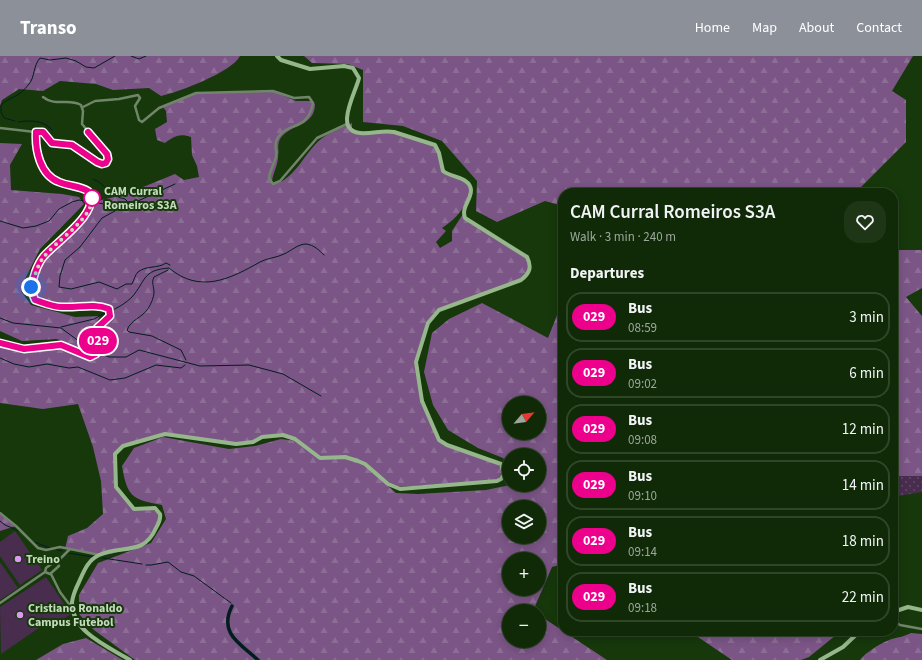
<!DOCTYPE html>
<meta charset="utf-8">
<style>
body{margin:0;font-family:"Source Sans 3",sans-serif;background:#1e3616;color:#f1f3f6;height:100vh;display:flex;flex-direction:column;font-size:15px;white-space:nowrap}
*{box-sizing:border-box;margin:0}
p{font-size:13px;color:#9ca79c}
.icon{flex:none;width:22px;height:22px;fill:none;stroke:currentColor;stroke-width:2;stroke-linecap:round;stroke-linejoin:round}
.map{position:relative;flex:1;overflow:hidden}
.panel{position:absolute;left:558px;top:132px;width:340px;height:448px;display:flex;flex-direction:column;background:#102a08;border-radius:16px;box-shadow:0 2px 10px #0003,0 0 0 1px #304629}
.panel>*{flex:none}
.badge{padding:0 8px;border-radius:13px;font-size:14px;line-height:26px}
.needle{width:26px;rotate:61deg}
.fabs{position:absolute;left:502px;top:340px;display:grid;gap:8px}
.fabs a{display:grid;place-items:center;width:44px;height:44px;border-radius:50%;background:#102a08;box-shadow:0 2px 10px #0003,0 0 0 1px #304629;font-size:20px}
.you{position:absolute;width:20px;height:20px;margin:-10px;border:3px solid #fff;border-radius:50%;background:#1a73e8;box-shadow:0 0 0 6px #1a73e833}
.map>.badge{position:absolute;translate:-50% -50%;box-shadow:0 0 0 2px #fff}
h2{padding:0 12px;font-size:15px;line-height:36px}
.round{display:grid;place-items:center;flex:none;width:42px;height:42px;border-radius:16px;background:#1e3616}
.headline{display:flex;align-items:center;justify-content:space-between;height:68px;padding:0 12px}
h1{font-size:19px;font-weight:600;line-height:30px}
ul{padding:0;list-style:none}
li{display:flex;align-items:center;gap:12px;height:50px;margin:0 8px 6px;padding:0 4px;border:2px solid #304629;border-radius:16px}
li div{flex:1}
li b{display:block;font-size:15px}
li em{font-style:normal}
li .badge{min-width:44px;font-weight:700;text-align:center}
header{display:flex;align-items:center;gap:24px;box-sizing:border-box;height:56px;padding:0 20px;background:#8c9099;color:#fff}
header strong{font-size:19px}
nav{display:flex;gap:22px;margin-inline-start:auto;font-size:14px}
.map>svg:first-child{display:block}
.grass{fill:url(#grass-dots)}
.forest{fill:url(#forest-firs);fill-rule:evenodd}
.pitch{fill:#482d4f}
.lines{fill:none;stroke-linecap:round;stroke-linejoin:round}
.stream{stroke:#011e1f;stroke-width:1}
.canal{stroke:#011e1f;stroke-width:3.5}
.minor{stroke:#71856b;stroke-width:2.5}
.secondary{stroke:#96b68c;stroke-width:4}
.line-casing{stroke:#fff;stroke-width:9}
.line{stroke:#ec008c;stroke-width:6}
.walk{stroke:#c3dcbc;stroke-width:4;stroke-dasharray:0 7.2}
.stop-dot{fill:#fff;stroke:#ec008c;stroke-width:2}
.poi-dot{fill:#df98f2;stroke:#16380b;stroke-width:1.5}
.labels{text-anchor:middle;stroke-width:4;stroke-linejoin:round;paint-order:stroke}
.stop-label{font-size:12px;font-weight:bold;fill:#c3dcbc;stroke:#16380b;text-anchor:start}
.poi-label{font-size:12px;font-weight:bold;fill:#c3dcbc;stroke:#16380b;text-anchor:start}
</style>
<header>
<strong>Transo</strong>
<nav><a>Home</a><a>Map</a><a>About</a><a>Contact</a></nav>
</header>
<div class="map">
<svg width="922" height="604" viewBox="0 0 922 604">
<defs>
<pattern id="grass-dots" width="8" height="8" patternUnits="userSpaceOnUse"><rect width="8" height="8" fill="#482d4f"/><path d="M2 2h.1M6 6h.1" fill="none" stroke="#614b66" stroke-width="1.8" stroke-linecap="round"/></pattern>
<pattern id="forest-firs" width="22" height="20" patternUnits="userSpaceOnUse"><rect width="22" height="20" fill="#7b5586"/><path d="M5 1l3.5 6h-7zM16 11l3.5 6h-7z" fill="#8c6d95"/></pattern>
</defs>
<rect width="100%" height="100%" fill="#16380b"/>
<polygon class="grass" points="893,420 922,420 922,436 893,441"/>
<g class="forest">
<path d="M0,0H240C232,16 179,36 161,40L149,32L113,34L96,28L60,25L43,35L19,33L2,44L0,50Z"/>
<polygon points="304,0 913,0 892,35 906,44 906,86 858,134 859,137 563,137 563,150 545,145 497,166 476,155 477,125 442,85 403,70 363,66 363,14 348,8 312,7"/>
<path d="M275,36L296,45H311L315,48C315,71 289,68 280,83C277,89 279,94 278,101C278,109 273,117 272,125L275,128C296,122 305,96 321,83C330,76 342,72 352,67V74L356,77L388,75L435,89C442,112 442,117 466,125L471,135C465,152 457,162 442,172L446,175L436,186L440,192L452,185V175L463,158L468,166L525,199L530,212L521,224L439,254C424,270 417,296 417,317C417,331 424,344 428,356C432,367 435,378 443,387L497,407L504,415L497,425L396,431L365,409L396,437L418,438L486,434L510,429H539V399H509V409L503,402L478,392L448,374L433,349L424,316L432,277L449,263L482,247L548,282L563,244V508L552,511L533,555H509V585H539V559L607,604H135L94,574L79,558V539L98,507L151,487L166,463L162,449C132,444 127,440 122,410L134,392L163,381L229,393L255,390L281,383L297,385L275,379L244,388L157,379L119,393L115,398V426L132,452H150L160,458L153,479L140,490L110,498L100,499L65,493L68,480L87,472L103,458L101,425L93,391L78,348L43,353L0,347V287L24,293L61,289L86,300H94L98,292L97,272L108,262L109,251L92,246L55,248L37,242L32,234C36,222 39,209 47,200C64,179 84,170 98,145L126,138L175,118L184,124L199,121L197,110L192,99L191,81C180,77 174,80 165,87L157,84L155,73L167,66L166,55L163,51L198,37ZM509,347H539V377H509ZM509,451H539V481H509ZM509,503H539V533H509Z"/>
<polygon points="0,87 22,88 10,109 11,134 62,138 79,141 84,148 40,193 24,225 21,235 31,249 75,261 100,260 92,276 86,295 57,283 22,285 0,275"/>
<polygon points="893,192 895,194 922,194 922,232 906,241 922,260 922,420 893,420"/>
<polygon points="0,457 16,470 0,475"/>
<polygon points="689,575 841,575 809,601 801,604 732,604"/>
<path d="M911,577L922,578V604H860C865,597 881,587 889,584C897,581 904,581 911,577Z"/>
<polygon points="86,582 123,604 36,604 63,588"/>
</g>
<g class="pitch">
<polygon points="15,475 42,514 20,529 0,500 0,486"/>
<polygon points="0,506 18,532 0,544"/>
<polygon points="46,521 71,558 50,572 27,538 46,567 1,598 0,551"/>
</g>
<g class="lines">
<g class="stream">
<polyline points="131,0 139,3 146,0"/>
<path d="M15,65L4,62L1,56V49C9,41 19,42 29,28C35,21 33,10 40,2L50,4L66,2L76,5L86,11L94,12L115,0"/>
<path d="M18,66C30,64 44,64 52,74"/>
<path d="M93,123C106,128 111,141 125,143L127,145"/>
<path d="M127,147L124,150L102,162L80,191L65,204L60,220L59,231L71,233L99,226L117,233L126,228H132C134,224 135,219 138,216C147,209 157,213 166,207L170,209"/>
<polyline points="0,165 23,172 36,170 49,165 59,153 72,146 79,144 104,148 138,145 175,128"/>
<path d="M168,214L154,221C151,227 154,230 154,236C154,242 150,250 147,254C141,262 131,264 127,274L129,276L152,280L181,294L186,304"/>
<path d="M110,255C118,252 126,247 132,241C146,225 142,214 169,212C200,238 230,223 260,206C267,202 276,202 284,198C291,195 298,188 306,188C314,189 319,194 324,199"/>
<polyline points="0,262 13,267 61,272 91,294 109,301 126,301 139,294 200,310 249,309 283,318 321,340"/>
<polyline points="61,271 94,263 107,256"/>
<polyline points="0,302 14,308 29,311 47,308 69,312 78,311 110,324 125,322 156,309 181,312 185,309"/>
<polyline points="0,465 5,469 19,475"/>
<polyline points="34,486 50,492"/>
<polyline points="55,493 62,495"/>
<polyline points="68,497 93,501"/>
<polyline points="103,502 142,508"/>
<polyline points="146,509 151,509 168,506 181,516 194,520 231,547"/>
</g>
<path class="canal" d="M232,550C218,578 241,588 258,604"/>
<g class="minor">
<path d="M83,51L95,45L119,43L138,39L140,42L135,50L139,64L142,66L159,52L196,37L273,35L294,42L309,41L313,47C307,76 290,65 279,80C273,87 277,93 276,101C274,108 270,114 269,122L273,128L280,125L317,82L347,68"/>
<path d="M0,72L35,76L40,75L52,87L72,89L97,106L102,108L107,105L108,102L105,95L82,68L83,55L81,49C69,42 55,51 43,41"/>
<path d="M0,287L24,293L61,289L90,301L96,298L98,292L97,272L110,259L108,252L85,249L60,251L35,243C30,235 32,229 35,220C37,214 39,207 43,201C55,187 103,156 89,135C80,130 68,130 59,126C39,119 35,94 35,76"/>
<polyline points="0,457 16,470 38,492 46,494 60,491 100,499"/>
<polyline points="57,506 70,493"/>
<polyline points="45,516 50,518 59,510 57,506"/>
<polyline points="45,516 46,512 54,506 57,506"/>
<polyline points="51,518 60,536 72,552"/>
<polyline points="0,547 45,516"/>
<polyline points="893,564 900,569 922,573"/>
</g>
<g class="secondary">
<polyline points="893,556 908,551 922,554"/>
<path d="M130,604C109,591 71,576 72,546C73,539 76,532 79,526C84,515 88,504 99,499C122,488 143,501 156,472C159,467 161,463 160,458L155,452L134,453L116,431L115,398L123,390L165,378L236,388L253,386L262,381L283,379L295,383L320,402L345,401L358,405L365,408L388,428L400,433L497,425L501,423L504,418L501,408L447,389L439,384L422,345L416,306L428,267L439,254L521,224C530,217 532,211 527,201L465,162C461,151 471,145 471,134C470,121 452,122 443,115L439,97L435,89L394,76C383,74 372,78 360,77C333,75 356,36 359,22L353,12L344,10L310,13L281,4L277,0"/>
<polyline points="820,604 843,591 860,575"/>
</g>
</g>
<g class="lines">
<g class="line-casing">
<path id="line" d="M0,287L24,293L61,289L90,301L96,298L98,292L97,272L110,260L109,253C93,247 79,252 62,251C53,251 44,247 35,244L31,234C32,224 37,208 44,200C56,186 103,155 88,135C80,130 68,130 59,126C40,119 35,94 36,76H43L52,87L72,89L97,106L102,108L106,107L108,103L107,98L88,76"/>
</g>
<use href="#line" class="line"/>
<path class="walk" d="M31,231C35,221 37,210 43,202C54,186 95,162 92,140V142"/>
</g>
<circle class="stop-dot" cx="92" cy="142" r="8"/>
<g class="poi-dot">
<circle cx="18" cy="503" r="4"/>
<circle cx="20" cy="559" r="4"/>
</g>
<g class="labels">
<g class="stop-label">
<text x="104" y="139">CAM Curral<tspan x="104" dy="14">Romeiros S3A</tspan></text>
</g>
<g class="poi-label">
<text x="26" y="507">Treino</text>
<text x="28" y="556">Cristiano Ronaldo<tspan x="28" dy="14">Campus Futebol</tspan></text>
</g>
</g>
</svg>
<div class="fabs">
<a><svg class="needle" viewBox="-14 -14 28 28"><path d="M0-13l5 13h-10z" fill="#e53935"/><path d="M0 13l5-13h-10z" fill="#9ca79c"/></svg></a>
<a><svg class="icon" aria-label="locate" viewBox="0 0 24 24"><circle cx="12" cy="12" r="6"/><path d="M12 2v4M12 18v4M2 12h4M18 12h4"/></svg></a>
<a><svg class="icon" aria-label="layers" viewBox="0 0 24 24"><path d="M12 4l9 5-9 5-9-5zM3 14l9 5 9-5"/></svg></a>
<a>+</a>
<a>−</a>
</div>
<div class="you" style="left:31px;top:231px"></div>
<b class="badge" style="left:98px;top:285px;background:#ec008c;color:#fff">029</b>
<section class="panel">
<div class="headline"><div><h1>CAM Curral Romeiros S3A</h1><p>Walk · 3 min · 240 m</p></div><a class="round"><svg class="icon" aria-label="heart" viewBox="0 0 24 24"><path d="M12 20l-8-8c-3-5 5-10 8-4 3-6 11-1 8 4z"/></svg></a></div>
<h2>Departures</h2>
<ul>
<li><span class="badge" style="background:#ec008c;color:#fff">029</span><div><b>Bus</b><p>08:59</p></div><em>3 min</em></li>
<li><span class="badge" style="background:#ec008c;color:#fff">029</span><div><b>Bus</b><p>09:02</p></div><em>6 min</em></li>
<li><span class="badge" style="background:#ec008c;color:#fff">029</span><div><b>Bus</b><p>09:08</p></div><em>12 min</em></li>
<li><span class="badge" style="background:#ec008c;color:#fff">029</span><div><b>Bus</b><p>09:10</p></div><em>14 min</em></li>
<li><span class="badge" style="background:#ec008c;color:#fff">029</span><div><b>Bus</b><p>09:14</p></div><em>18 min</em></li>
<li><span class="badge" style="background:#ec008c;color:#fff">029</span><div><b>Bus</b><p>09:18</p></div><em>22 min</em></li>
</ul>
</section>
</div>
